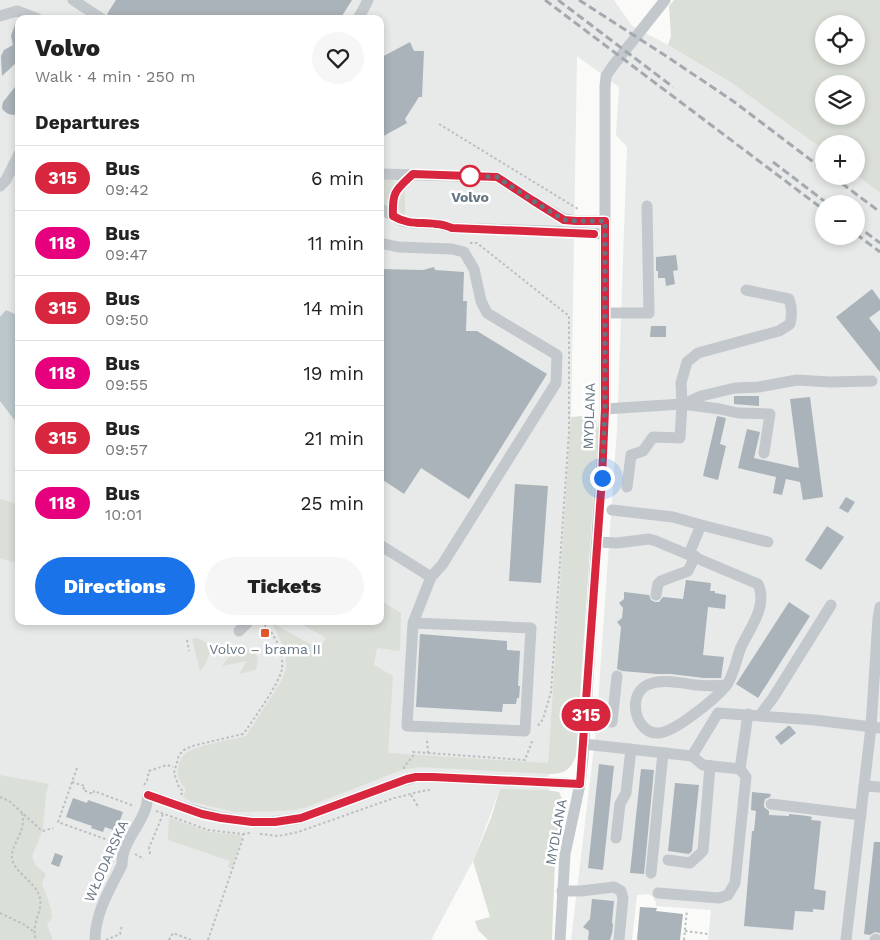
<!DOCTYPE html>
<meta charset="utf-8">
<style>
body{margin:0;font-family:"Work Sans",sans-serif;background:#f6f6f6;color:#222;height:100vh;display:flex;flex-direction:column;font-size:19px;white-space:nowrap}
*{box-sizing:border-box;margin:0}
p{font-size:16px;color:#767676}
.icon{flex:none;width:28px;height:28px;fill:none;stroke:currentColor;stroke-width:2;stroke-linecap:round;stroke-linejoin:round}
.map{position:relative;flex:1;overflow:hidden}
.drawer{position:absolute;left:15px;top:15px;width:369px;height:610px;display:flex;flex-direction:column;background:#fff;border-radius:10px;box-shadow:0 2px 8px #0003}
.drawer>*{flex:none}
.badge{padding:0 10px;border-radius:16px;font-size:18px;line-height:32px}
.buttons{position:absolute;left:815px;top:15px;display:grid;gap:10px}
.buttons a{display:grid;place-items:center;width:50px;height:50px;border-radius:50%;background:#fff;box-shadow:0 2px 8px #0003;font-size:25px}
.you{position:absolute;width:25px;height:25px;margin:-12px;border:4px solid #fff;border-radius:50%;background:#1a73e8;box-shadow:0 0 0 8px #1a73e833}
.map>.badge{position:absolute;translate:-50% -50%;box-shadow:0 0 0 2px #fff}
h2{padding:0 20px;font-size:19px;line-height:45px}
.round{display:grid;place-items:center;flex:none;width:52px;height:52px;border-radius:26px;background:#f6f6f6}
.overview{display:flex;align-items:center;justify-content:space-between;height:85px;padding:0 20px}
h1{font-size:24px;font-weight:800;line-height:38px}
.primary-button{display:flex;gap:10px;margin-top:auto;padding:10px 20px}
.primary-button a{flex:1;height:58px;border-radius:30px;background:#1a73e8;color:#fff;font-size:20px;font-weight:800;line-height:58px;text-align:center}
.primary-button a+a{background:#f6f6f6;color:#222}
ul{padding:0;list-style:none}
li{display:flex;align-items:center;gap:15px;height:65px;padding:0 20px;border-top:1px solid #e0e0e0}
li div{flex:1}
li b{display:block;font-size:19px}
li em{font-style:normal}
li .badge{min-width:55px;font-weight:700;text-align:center}
.map>svg:first-child{display:block}
.built{fill:#e8e9e9;fill-rule:evenodd}
.green{fill:#dadfd7;fill-rule:evenodd}
.water{fill:#bbc7cb}
.building{fill:#aab3b9}
.lines{fill:none;stroke-linecap:round;stroke-linejoin:round}
.path{stroke:#bbbfc2;stroke-width:2;stroke-dasharray:2.5 2.5;stroke-linecap:butt}
.minor{stroke:#c3c8cc;stroke-width:11}
.rail{stroke:#a2aab0;stroke-width:3;stroke-dasharray:8 4;stroke-linecap:butt}
.line-casing{stroke:#fff;stroke-width:11}
.line{stroke:#d7263d;stroke-width:8}
.walk{stroke:#657683;stroke-width:5;stroke-dasharray:0 9}
.stop-dot{fill:#fff;stroke:#d7263d;stroke-width:2.5}
.poi-dot{fill:#e4572e;stroke:#fff;stroke-width:2}
.labels{text-anchor:middle;stroke-width:5;stroke-linejoin:round;paint-order:stroke}
.stop-label{font-size:14px;font-weight:bold;fill:#657683;stroke:#fff}
.street-label{font-size:14px;fill:#657683;stroke:#fff}
.poi-label{font-size:14px;fill:#657683;stroke:#fff}
</style>
<div class="map">
<svg width="880" height="940" viewBox="0 0 880 940">
<rect width="100%" height="100%" fill="#fafaf8"/>
<path class="built" d="M0,0H614L632,26L668,45L730,82L824,150V176H856V175L880,193V940H708L711,910L656,906V903L653,897L649,894L637,895L632,940H571L596,731L617,429L627,147L616,135L619,87L577,56L571,427L548,764L550,794L500,789L473,861L431,940H0ZM19,19H380V621H19ZM824,204H856V236H824Z"/>
<g class="green">
<path d="M674,0H880V193L856,175V144H824V150L730,82L668,45L671,36L669,6ZM824,24H856V56H824ZM824,84H856V116H824Z"/>
<polygon points="380,180 393,180 395,182 389,194 386,205 380,204"/>
<path d="M405,191V216L413,217L412,220C408,218 404,217 401,213C395,206 399,196 405,191Z"/>
<path d="M595,415L598,431L576,756C570,770 565,774 549,774L420,767L402,770L304,808L294,810L279,811L235,812L192,802L183,797L186,789C181,784 176,776 178,768C179,763 180,758 185,754C194,745 232,740 246,736L282,680L286,669L285,650L272,623L319,649L326,638L296,621H380V600L401,613L400,651L377,648L374,665L393,676L388,753L548,763L571,417Z"/>
<polygon points="0,499 19,505 19,564 0,558"/>
<path d="M197,638C217,645 209,659 200,672L192,639Z"/>
<path d="M240,648C255,646 262,658 255,670L239,674L247,661L222,666L231,654Z"/>
<polygon points="0,775 49,784 46,792 43,829 32,856 36,866 46,874 42,884 51,908 52,917 47,925 53,940 0,940"/>
<polygon points="500,789 545,790 559,792 564,803 555,860 552,940 488,940 478,930 475,921 490,917 473,861 491,818"/>
<polygon points="169,818 210,832 240,835 242,838 232,868 228,867 230,861 168,840"/>
</g>
<polygon class="water" points="6,310 19,316 19,426 0,401 0,317"/>
<g class="building">
<polygon points="116,0 352,0 340,19 114,19 107,14"/>
<polygon points="17,19 19,20 19,60 17,62 2,76 1,56 4,50 13,45 11,36"/>
<polygon points="410,42 414,51 424,51 422,97 419,97 405,119 407,123 380,138 380,58"/>
<polygon points="19,82 19,111 14,115 8,114 3,110 2,108 3,102"/>
<polygon points="676,255 678,270 673,271 675,284 666,286 665,278 658,278 658,271 656,271 656,257"/>
<polygon points="434,267 435,270 464,272 463,301 467,301 466,331 477,331 547,374 469,499 421,468 404,494 380,478 380,269 423,270"/>
<polygon points="872,289 880,300 880,310 869,318 880,332 880,372 836,317"/>
<polygon points="651,326 666,326 666,337 650,337"/>
<polygon points="734,396 759,396 759,406 734,404"/>
<polygon points="810,397 823,497 803,500 800,482 786,479 782,495 773,493 776,477 738,468 747,429 760,432 754,458 799,468 790,399"/>
<polygon points="717,416 726,418 720,444 726,446 718,480 703,476"/>
<polygon points="515,484 548,486 541,583 509,581"/>
<polygon points="846,497 855,502 848,513 839,508"/>
<polygon points="827,526 844,537 821,570 805,560"/>
<polygon points="686,580 711,583 710,591 715,591 715,593 726,595 725,609 708,607 703,655 724,657 721,678 704,678 671,674 657,674 622,671 617,669 621,627 617,622 622,618 623,608 619,603 624,599 624,592 649,595 651,600 655,602 659,602 663,597 683,599"/>
<polygon points="789,602 810,616 758,698 736,684"/>
<polygon points="420,634 507,641 507,650 520,651 518,686 520,686 519,698 517,698 516,704 503,704 502,712 416,707"/>
<polygon points="788,726 790,726 796,733 781,745 775,737"/>
<polygon points="599,764 614,766 603,870 588,868"/>
<polygon points="641,769 654,770 644,874 630,873"/>
<polygon points="675,783 699,785 692,851 689,854 668,851"/>
<polygon points="752,792 771,794 770,797 765,799 764,804 764,807 769,811 769,815 789,816 789,814 808,816 812,817 811,820 821,821 814,889 826,891 824,910 813,909 813,912 795,911 793,930 744,926 752,831 754,831 756,811 751,810"/>
<polygon points="73,798 87,803 88,800 123,812 116,831 105,827 103,832 91,828 92,826 66,817"/>
<polygon points="874,842 880,842 880,933 875,932 870,935 864,934"/>
<polygon points="55,853 63,856 59,867 51,864"/>
<polygon points="592,899 614,901 612,922 613,925 612,933 610,940 588,940 589,931 583,927 590,919"/>
<polygon points="640,907 657,908 656,911 683,914 680,940 637,940"/>
</g>
<g class="lines">
<g class="path">
<polyline points="439,124 578,209"/>
<polyline points="470,243 477,243 569,316 569,432 551,692 543,719 537,727"/>
<polyline points="187,640 189,651"/>
<polyline points="428,753 525,760 533,739"/>
<polyline points="77,768 58,822 116,843"/>
<polyline points="404,769 404,767 413,756 413,752 428,753 427,738"/>
<polyline points="72,782 85,786 83,790 93,794 94,791 134,806"/>
<polyline points="144,785 147,781 149,771 167,765 173,767"/>
<path d="M181,795L183,791L179,787L174,773L179,755L184,750L192,746L243,734L247,729C256,715 279,684 282,669C283,660 281,650 277,642C273,635 270,629 263,624"/>
<polyline points="411,795 419,808"/>
<polyline points="0,797 9,801 40,829 43,831 53,828"/>
<polyline points="156,811 208,830 243,834 250,833"/>
<path d="M22,813C27,832 11,843 12,858C13,871 34,881 39,895C45,910 30,922 36,940"/>
<path d="M260,834L278,836L298,832L394,798C406,796 417,791 430,790"/>
<polyline points="135,854 144,859"/>
<polyline points="150,854 149,848 163,814"/>
<polyline points="0,913 25,925 34,932"/>
<polyline points="685,931 708,934"/>
<polyline points="106,940 120,934 122,925"/>
<polyline points="169,940 173,933 191,940"/>
<polyline points="208,940 243,838 243,834"/>
<polyline points="684,940 687,910"/>
</g>
<g class="minor">
<polyline points="73,0 102,19"/>
<polyline points="0,16 17,11 38,19"/>
<polyline points="358,19 364,8 368,0"/>
<polyline points="380,174 497,177 532,200 564,219 576,221 605,221"/>
<polyline points="0,186 6,180 19,154"/>
<polyline points="380,208 402,221 413,223 438,224 452,228 550,231 605,234"/>
<path d="M393,216C392,191 396,190 413,174"/>
<polyline points="380,243 398,247 452,249 464,252 474,269 481,301 487,313 557,355 556,383 442,565 431,577 380,545"/>
<polyline points="605,313 649,313 647,206"/>
<polyline points="684,404 701,396 735,388 759,387 797,380 830,382 872,381"/>
<polyline points="605,409 682,404 720,409 738,413 770,414 764,453"/>
<path d="M627,487L631,455L643,451L653,437L680,438L682,404L681,383L687,362L698,353L779,331L790,324C792,316 792,307 789,299L746,290"/>
<polyline points="612,510 673,517 701,525"/>
<path d="M597,542L617,543L649,539L656,541L758,584C768,606 750,628 741,647C736,660 734,675 726,686C715,699 674,733 658,733C636,734 626,696 647,685C661,678 681,683 696,685C706,686 716,686 726,685"/>
<polyline points="689,554 701,525 768,542"/>
<polyline points="656,595 658,584 661,581 688,571 695,556"/>
<polyline points="413,623 531,628 525,731 407,726 413,623 431,577"/>
<polyline points="239,631 249,621"/>
<polyline points="760,715 773,698 831,605"/>
<polyline points="585,720 612,722 617,676"/>
<polyline points="584,744 692,756 718,713 815,720 880,728"/>
<polyline points="692,756 703,765 740,769 748,714"/>
<polyline points="864,786 880,787"/>
<polyline points="771,804 861,815"/>
<polyline points="616,838 620,804 626,793 631,749"/>
<polyline points="668,860 690,863 703,851 710,766"/>
<polyline points="651,873 663,753"/>
<polyline points="562,891 581,891 614,887 621,891 623,898 619,940"/>
<polyline points="658,893 719,898 728,895 735,883 746,777 740,769"/>
<path d="M95,940C95,913 110,889 122,865C121,845 138,829 145,810C147,806 147,800 148,795C201,813 244,830 301,818L399,782L416,777H433L580,784"/>
<polyline points="560,940 565,854 580,784 583,757 605,409 605,87 606,76 612,67 665,0"/>
<polyline points="846,940 871,727 878,619 880,607"/>
<polyline points="875,940 876,939"/>
</g>
<g class="rail">
<polyline points="545,0 824,210"/>
<polyline points="558,0 673,87"/>
<polyline points="579,0 666,56 733,101 824,170"/>
<polyline points="773,162 828,204"/>
<polyline points="832,176 880,212"/>
<polyline points="856,225 880,243"/>
<polyline points="856,234 880,252"/>
</g>
</g>
<g class="lines">
<g class="line-casing">
<path id="line" d="M148,795L202,814L221,818L252,822H275L301,818L407,779L416,777H433L580,784L602,478L605,409V221H576L564,220L532,200L497,177L413,174C396,190 392,191 393,216C408,225 420,222 436,224C441,224 447,226 452,228L594,234"/>
</g>
<use href="#line" class="line"/>
<polyline class="walk" points="470,176 497,177 532,200 564,220 576,221 605,221 605,409 602,478"/>
</g>
<circle class="stop-dot" cx="470" cy="176" r="10"/>
<rect class="poi-dot" x="260" y="628" width="10" height="10" rx="2.5"/>
<g class="labels">
<g class="stop-label">
<text x="470" y="202">Volvo</text>
</g>
<g class="street-label">
<text transform="translate(589 416) rotate(-88)" y="5">MYDLANA</text>
<text transform="translate(556 832) rotate(-80)" y="5">MYDLANA</text>
<text transform="translate(106 861) rotate(-66)" y="5">WŁODARSKA</text>
</g>
<g class="poi-label">
<text x="265" y="654">Volvo – brama II</text>
</g>
</g>
</svg>
<div class="buttons">
<a><svg class="icon" aria-label="locate" viewBox="0 0 24 24"><circle cx="12" cy="12" r="6"/><path d="M12 2v4M12 18v4M2 12h4M18 12h4"/></svg></a>
<a><svg class="icon" aria-label="layers" viewBox="0 0 24 24"><path d="M12 4l9 5-9 5-9-5zM3 14l9 5 9-5"/></svg></a>
<a>+</a>
<a>−</a>
</div>
<div class="you" style="left:602px;top:478px"></div>
<b class="badge" style="left:586px;top:715px;background:#d7263d;color:#fff">315</b>
<section class="drawer">
<div class="overview"><div><h1>Volvo</h1><p>Walk · 4 min · 250 m</p></div><a class="round"><svg class="icon" aria-label="heart" viewBox="0 0 24 24"><path d="M12 20l-8-8c-3-5 5-10 8-4 3-6 11-1 8 4z"/></svg></a></div>
<h2>Departures</h2>
<ul>
<li><span class="badge" style="background:#d7263d;color:#fff">315</span><div><b>Bus</b><p>09:42</p></div><em>6 min</em></li>
<li><span class="badge" style="background:#e6007e;color:#fff">118</span><div><b>Bus</b><p>09:47</p></div><em>11 min</em></li>
<li><span class="badge" style="background:#d7263d;color:#fff">315</span><div><b>Bus</b><p>09:50</p></div><em>14 min</em></li>
<li><span class="badge" style="background:#e6007e;color:#fff">118</span><div><b>Bus</b><p>09:55</p></div><em>19 min</em></li>
<li><span class="badge" style="background:#d7263d;color:#fff">315</span><div><b>Bus</b><p>09:57</p></div><em>21 min</em></li>
<li><span class="badge" style="background:#e6007e;color:#fff">118</span><div><b>Bus</b><p>10:01</p></div><em>25 min</em></li>
</ul>
<div class="primary-button"><a>Directions</a><a>Tickets</a></div>
</section>
</div>
